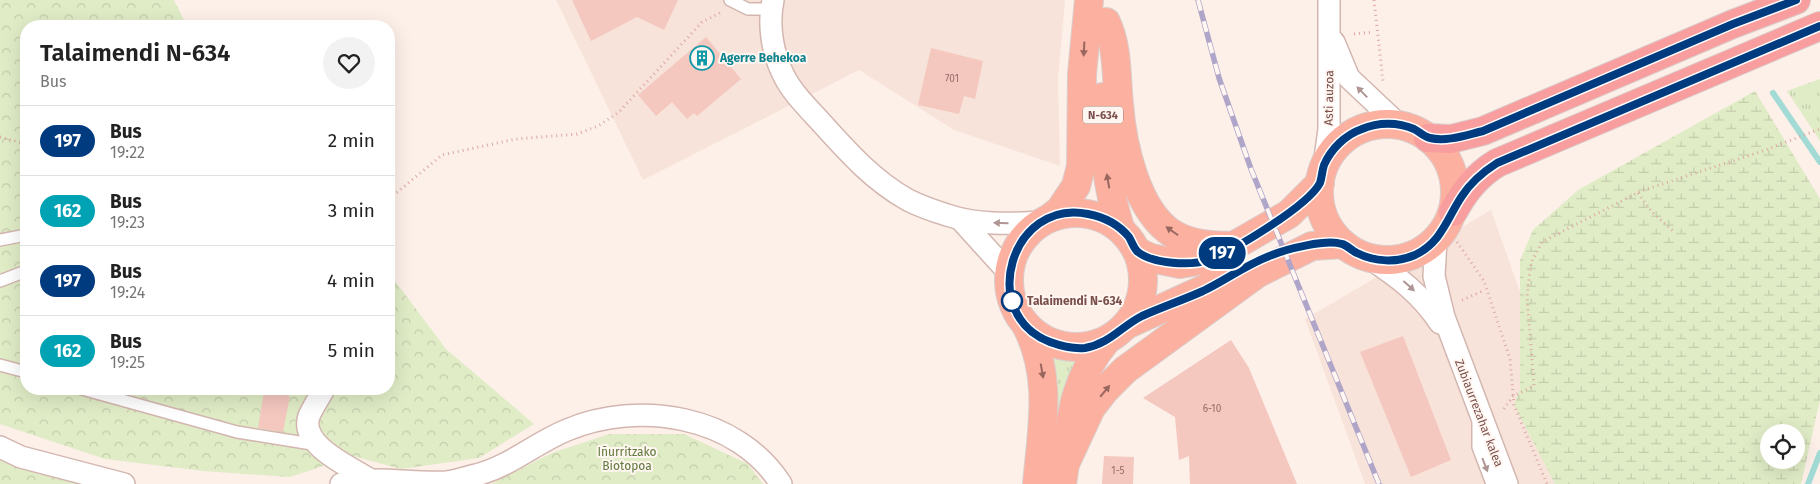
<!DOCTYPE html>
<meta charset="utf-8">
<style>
body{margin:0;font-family:"Fira Sans",sans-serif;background:#f2f2f2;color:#222;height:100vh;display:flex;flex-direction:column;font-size:19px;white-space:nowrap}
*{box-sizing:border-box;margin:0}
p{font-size:16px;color:#767676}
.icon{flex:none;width:28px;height:28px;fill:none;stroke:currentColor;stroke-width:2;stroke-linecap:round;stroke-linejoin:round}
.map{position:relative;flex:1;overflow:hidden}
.details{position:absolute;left:20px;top:20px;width:375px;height:375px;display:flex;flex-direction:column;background:#fff;border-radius:20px;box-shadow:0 5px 20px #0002}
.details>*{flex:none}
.badge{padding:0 10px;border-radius:16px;font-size:18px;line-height:32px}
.tools{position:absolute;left:1760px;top:424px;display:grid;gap:10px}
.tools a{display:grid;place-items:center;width:45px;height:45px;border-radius:50%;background:#fff;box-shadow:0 5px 20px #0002;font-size:25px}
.map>.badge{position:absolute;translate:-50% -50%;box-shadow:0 0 0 2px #fff}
.round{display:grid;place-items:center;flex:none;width:52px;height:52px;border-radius:26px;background:#f2f2f2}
.summary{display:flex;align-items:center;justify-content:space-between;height:85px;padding:0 20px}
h1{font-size:24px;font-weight:600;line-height:38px}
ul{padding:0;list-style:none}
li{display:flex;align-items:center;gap:15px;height:70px;padding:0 20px;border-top:1px solid #e0e0e0}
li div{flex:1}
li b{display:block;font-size:19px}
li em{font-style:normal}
li .badge{min-width:55px;font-weight:700;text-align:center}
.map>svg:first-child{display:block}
.residential{fill:#f8e3da}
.grass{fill:url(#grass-tufts)}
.forest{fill:url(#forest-crowns)}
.wetland{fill:url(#wetland-marsh);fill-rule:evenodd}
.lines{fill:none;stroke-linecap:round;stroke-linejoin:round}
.stream{stroke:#a2dbd5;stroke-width:6}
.building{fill:#f4c7bf}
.service-casing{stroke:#d3b6b0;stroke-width:14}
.minor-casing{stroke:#d3b6b0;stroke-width:24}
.trunk-casing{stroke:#dacecd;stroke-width:30}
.motorway-casing{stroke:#dacecd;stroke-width:30}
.path{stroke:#daa9a2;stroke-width:3;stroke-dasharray:1 4;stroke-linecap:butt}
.service{stroke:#fff;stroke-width:11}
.minor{stroke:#fff;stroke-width:21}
.trunk{stroke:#fcb09f;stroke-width:28}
.motorway{stroke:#f99e9e;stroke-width:28}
.rail-casing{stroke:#afa5c9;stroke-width:5.5}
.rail{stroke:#fff6f1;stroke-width:4;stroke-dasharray:11;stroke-linecap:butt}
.oneway{fill:#9a6760}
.oneway2{fill:#af9593}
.line-casing{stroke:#fff;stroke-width:11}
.line{stroke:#003b80;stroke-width:8}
.stop-dot{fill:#fff;stroke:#003b80;stroke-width:2.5}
.labels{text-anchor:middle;stroke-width:4;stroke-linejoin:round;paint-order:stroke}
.number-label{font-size:10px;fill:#986d68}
.shield{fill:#fff6f1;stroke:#a2817d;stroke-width:1}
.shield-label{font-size:11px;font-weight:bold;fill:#7a4f4b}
.culture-label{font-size:12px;font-weight:bold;fill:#0d838f;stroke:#fff6f1;text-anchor:start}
.street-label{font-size:12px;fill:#7a4f4b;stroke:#fff6f1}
.stop-label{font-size:12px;font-weight:bold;fill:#7a4f4b;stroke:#fff6f1;text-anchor:start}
.park-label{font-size:12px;fill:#607a3f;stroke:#fff6f1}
</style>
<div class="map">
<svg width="1820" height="484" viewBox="0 0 1820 484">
<defs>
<pattern id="grass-tufts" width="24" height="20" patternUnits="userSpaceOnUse" patternTransform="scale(1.25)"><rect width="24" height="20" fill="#e0ecc6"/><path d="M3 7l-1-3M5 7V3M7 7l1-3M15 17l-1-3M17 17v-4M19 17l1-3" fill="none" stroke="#c4ccac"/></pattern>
<pattern id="forest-crowns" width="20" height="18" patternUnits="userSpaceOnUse" patternTransform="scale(1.25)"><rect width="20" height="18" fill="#e0ecc6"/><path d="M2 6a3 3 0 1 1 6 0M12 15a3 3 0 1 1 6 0" fill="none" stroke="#c4ccac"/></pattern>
<pattern id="wetland-marsh" width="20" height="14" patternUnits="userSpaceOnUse" patternTransform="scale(1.25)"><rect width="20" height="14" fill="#e0ecc6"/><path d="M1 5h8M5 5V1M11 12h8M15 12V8" fill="none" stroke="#c4ccac"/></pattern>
</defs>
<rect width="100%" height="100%" fill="#fdf0e9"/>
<g class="residential">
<polygon points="556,0 1065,0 1058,80 1060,166 954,130 859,70 643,180"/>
<polygon points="1491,210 1588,484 1365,484 1305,319"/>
</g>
<g class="grass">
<polygon points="1820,79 1820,141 1787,91"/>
<polygon points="1046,356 1081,360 1056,432"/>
</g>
<g class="forest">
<polygon points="0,0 174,0 187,26 26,26 26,389 389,389 389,273 446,349 534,424 479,458 401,469 353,456 290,477 203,471 105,459 0,424"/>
<polygon points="609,434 684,434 748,464 763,484 491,484 552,453"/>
<polygon points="0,457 88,484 0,484"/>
</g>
<path class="wetland" d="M1755,91L1820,199V400L1801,484H1555L1514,405L1520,389V260L1533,230L1578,190ZM1769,432H1796V460H1769Z"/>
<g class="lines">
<g class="stream">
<polyline points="1773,93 1820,162"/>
<polyline points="1808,484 1820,453"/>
</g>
</g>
<g class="building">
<polygon points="572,0 678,0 664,30 637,17 591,41"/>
<polygon points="706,37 741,79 697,116 694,113 687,119 672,102 656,116 638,95"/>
<polygon points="931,48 983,61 975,99 964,96 959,114 918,105"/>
<polygon points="1403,336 1451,460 1411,477 1360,352"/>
<polygon points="1231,340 1249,368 1297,484 1190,484 1189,456 1179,460 1175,417 1143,398"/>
<polygon points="264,391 290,396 283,432 258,428"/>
<polygon points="1104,456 1134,457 1133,484 1102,484"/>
</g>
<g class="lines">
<g class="service-casing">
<g id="service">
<polyline points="730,0 748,9 771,9"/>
<polyline points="0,240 26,235"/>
<polyline points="0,281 26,271"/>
<polyline points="0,365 26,372"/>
<polyline points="82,389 237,432 318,445"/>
<polyline points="1478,423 1478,447 1492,484"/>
</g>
</g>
<g class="minor-casing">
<g id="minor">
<path d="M773,0C768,24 772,52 783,74C791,91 805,105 818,119C845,149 872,180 908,200C920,206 934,211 947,215C976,225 1010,224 1041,222"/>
<polyline points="1334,42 1349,78 1399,125"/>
<polyline points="1324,166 1329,129 1329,0"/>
<polyline points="960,219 1009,273"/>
<polyline points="1436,240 1434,276 1444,317 1507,484"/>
<path d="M1369,258C1398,277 1421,294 1440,323"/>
<path d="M324,389C319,398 313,407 309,416C299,445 349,466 369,479"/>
<polyline points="0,447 21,457 124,484"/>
<path d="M341,484C376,475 411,484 446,482C456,481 466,477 476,475C511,466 535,443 567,430C639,400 737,415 781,484"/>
</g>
</g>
<g class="trunk-casing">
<g id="trunk">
<path d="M1106,22C1118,47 1116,76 1119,104C1122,143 1136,211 1173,234C1191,245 1214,246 1235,246"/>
<path d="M1103,97C1103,144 1106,183 1120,228"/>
<circle cx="1387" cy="192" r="68"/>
<circle cx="1076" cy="280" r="67"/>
<polyline points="1051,217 1060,210 1076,186 1081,166 1082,74 1089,0"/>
<polyline points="1138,252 1151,258 1180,264 1211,259 1289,214 1320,183"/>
<polyline points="1128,324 1224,280"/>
<path d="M1026,325C1053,377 1042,428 1037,484"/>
<polyline points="1065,464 1091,408 1105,390 1125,370 1258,273 1312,246 1343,244"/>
<path d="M1062,484C1071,429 1068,387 1106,341"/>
</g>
</g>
<g class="motorway-casing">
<g id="motorway">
<polyline points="1428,138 1451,139 1483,131 1733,24 1796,0"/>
<path d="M1453,212C1464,192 1476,176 1497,163L1820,26"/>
</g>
</g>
<g class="path">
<polyline points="1374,0 1383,81"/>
<polyline points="1354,34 1373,32"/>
<polyline points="0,137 26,144"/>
<polyline points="1638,193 1652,212 1673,231"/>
<polyline points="389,199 442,155 516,139 577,134 598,126 619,112 702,22 720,13"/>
<polyline points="1457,242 1484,281 1510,359 1514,405 1547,484"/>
<polyline points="1462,300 1483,291"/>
<polyline points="1504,409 1513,396 1534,386 1527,296 1531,263 1542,242 1641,191 1760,152 1820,129"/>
</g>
<use href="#service" class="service"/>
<use href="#minor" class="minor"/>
<use href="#trunk" class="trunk"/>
<use href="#motorway" class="motorway"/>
<g class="rail-casing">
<polyline id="rail" points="1198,0 1219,78 1251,169 1379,484"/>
</g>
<use href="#rail" class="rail"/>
</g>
<defs><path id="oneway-solid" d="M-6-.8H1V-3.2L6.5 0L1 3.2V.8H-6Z" transform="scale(1.25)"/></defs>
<g class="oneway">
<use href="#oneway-solid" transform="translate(1084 49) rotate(93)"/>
<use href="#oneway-solid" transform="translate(1108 181) rotate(-100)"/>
<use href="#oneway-solid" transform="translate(1172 231) rotate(-145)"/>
<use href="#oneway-solid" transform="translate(1042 371) rotate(80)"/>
<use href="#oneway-solid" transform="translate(1105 391) rotate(-50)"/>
</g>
<g class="oneway2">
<use href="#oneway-solid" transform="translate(1362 92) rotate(-134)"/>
<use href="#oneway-solid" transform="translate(1001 223) rotate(-178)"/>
<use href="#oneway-solid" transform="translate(1409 286) rotate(42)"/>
<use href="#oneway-solid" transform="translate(1485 465) rotate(69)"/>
</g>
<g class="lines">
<g class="line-casing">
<path id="line" d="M1796,0L1733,24L1483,131C1466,135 1447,142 1430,138C1424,137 1420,132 1414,129C1398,122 1378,122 1362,129C1345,135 1331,149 1324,165C1322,171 1322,177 1320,183C1308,206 1233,251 1208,260C1191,266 1153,264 1138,252C1134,249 1132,242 1129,237C1119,225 1104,217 1088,214C1011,198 977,314 1050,342C1061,346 1074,349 1085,348C1109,344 1122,326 1142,316C1162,307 1183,300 1203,291C1226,280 1247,264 1272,255C1287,249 1326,239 1342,244C1347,245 1352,251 1357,253C1375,262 1397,263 1415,255C1442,242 1447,218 1462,196C1471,182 1483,172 1497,163L1820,26"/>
</g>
<use href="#line" class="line"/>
</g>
<defs>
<g id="building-ring" transform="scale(1.25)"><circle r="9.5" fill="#fff6f1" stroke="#0f9aa8" stroke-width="1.5"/><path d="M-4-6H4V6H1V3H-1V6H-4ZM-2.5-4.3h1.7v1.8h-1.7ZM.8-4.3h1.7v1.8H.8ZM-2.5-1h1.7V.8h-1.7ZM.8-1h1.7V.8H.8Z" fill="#0f9aa8"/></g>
</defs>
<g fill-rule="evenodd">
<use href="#building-ring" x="702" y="58"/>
</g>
<circle class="stop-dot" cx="1012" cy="301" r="10"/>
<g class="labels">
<g class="number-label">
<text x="952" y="82">701</text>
<text x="1212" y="412">6-10</text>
<text x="1118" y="474">1-5</text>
</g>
<rect class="shield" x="1083" y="106.5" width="40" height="17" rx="4"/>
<g class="shield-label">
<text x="1103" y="119">N-634</text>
</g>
<g class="culture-label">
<text x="720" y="62">Agerre Behekoa</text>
</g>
<g class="street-label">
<text transform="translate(1329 98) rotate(-89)" y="4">Asti auzoa</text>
<text transform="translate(1479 413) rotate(69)" y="4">Zubiaurrezahar kalea</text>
</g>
<g class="stop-label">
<text x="1027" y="305">Talaimendi N-634</text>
</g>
<g class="park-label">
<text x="627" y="456">Iñurritzako<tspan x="627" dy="14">Biotopoa</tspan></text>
</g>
</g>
</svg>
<div class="tools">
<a><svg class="icon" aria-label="locate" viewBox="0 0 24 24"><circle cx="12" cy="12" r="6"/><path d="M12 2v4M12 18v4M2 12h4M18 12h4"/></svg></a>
</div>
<b class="badge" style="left:1222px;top:253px;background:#003b80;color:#fff">197</b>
<section class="details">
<div class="summary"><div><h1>Talaimendi N-634</h1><p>Bus</p></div><a class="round"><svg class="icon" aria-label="heart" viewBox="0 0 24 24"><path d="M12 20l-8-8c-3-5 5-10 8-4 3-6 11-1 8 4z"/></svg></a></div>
<ul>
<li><span class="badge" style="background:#003b80;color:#fff">197</span><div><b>Bus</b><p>19:22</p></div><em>2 min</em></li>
<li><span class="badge" style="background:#00a3b4;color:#fff">162</span><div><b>Bus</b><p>19:23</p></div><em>3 min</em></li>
<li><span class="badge" style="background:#003b80;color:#fff">197</span><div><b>Bus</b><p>19:24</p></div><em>4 min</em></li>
<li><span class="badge" style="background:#00a3b4;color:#fff">162</span><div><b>Bus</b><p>19:25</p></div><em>5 min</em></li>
</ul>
</section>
</div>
